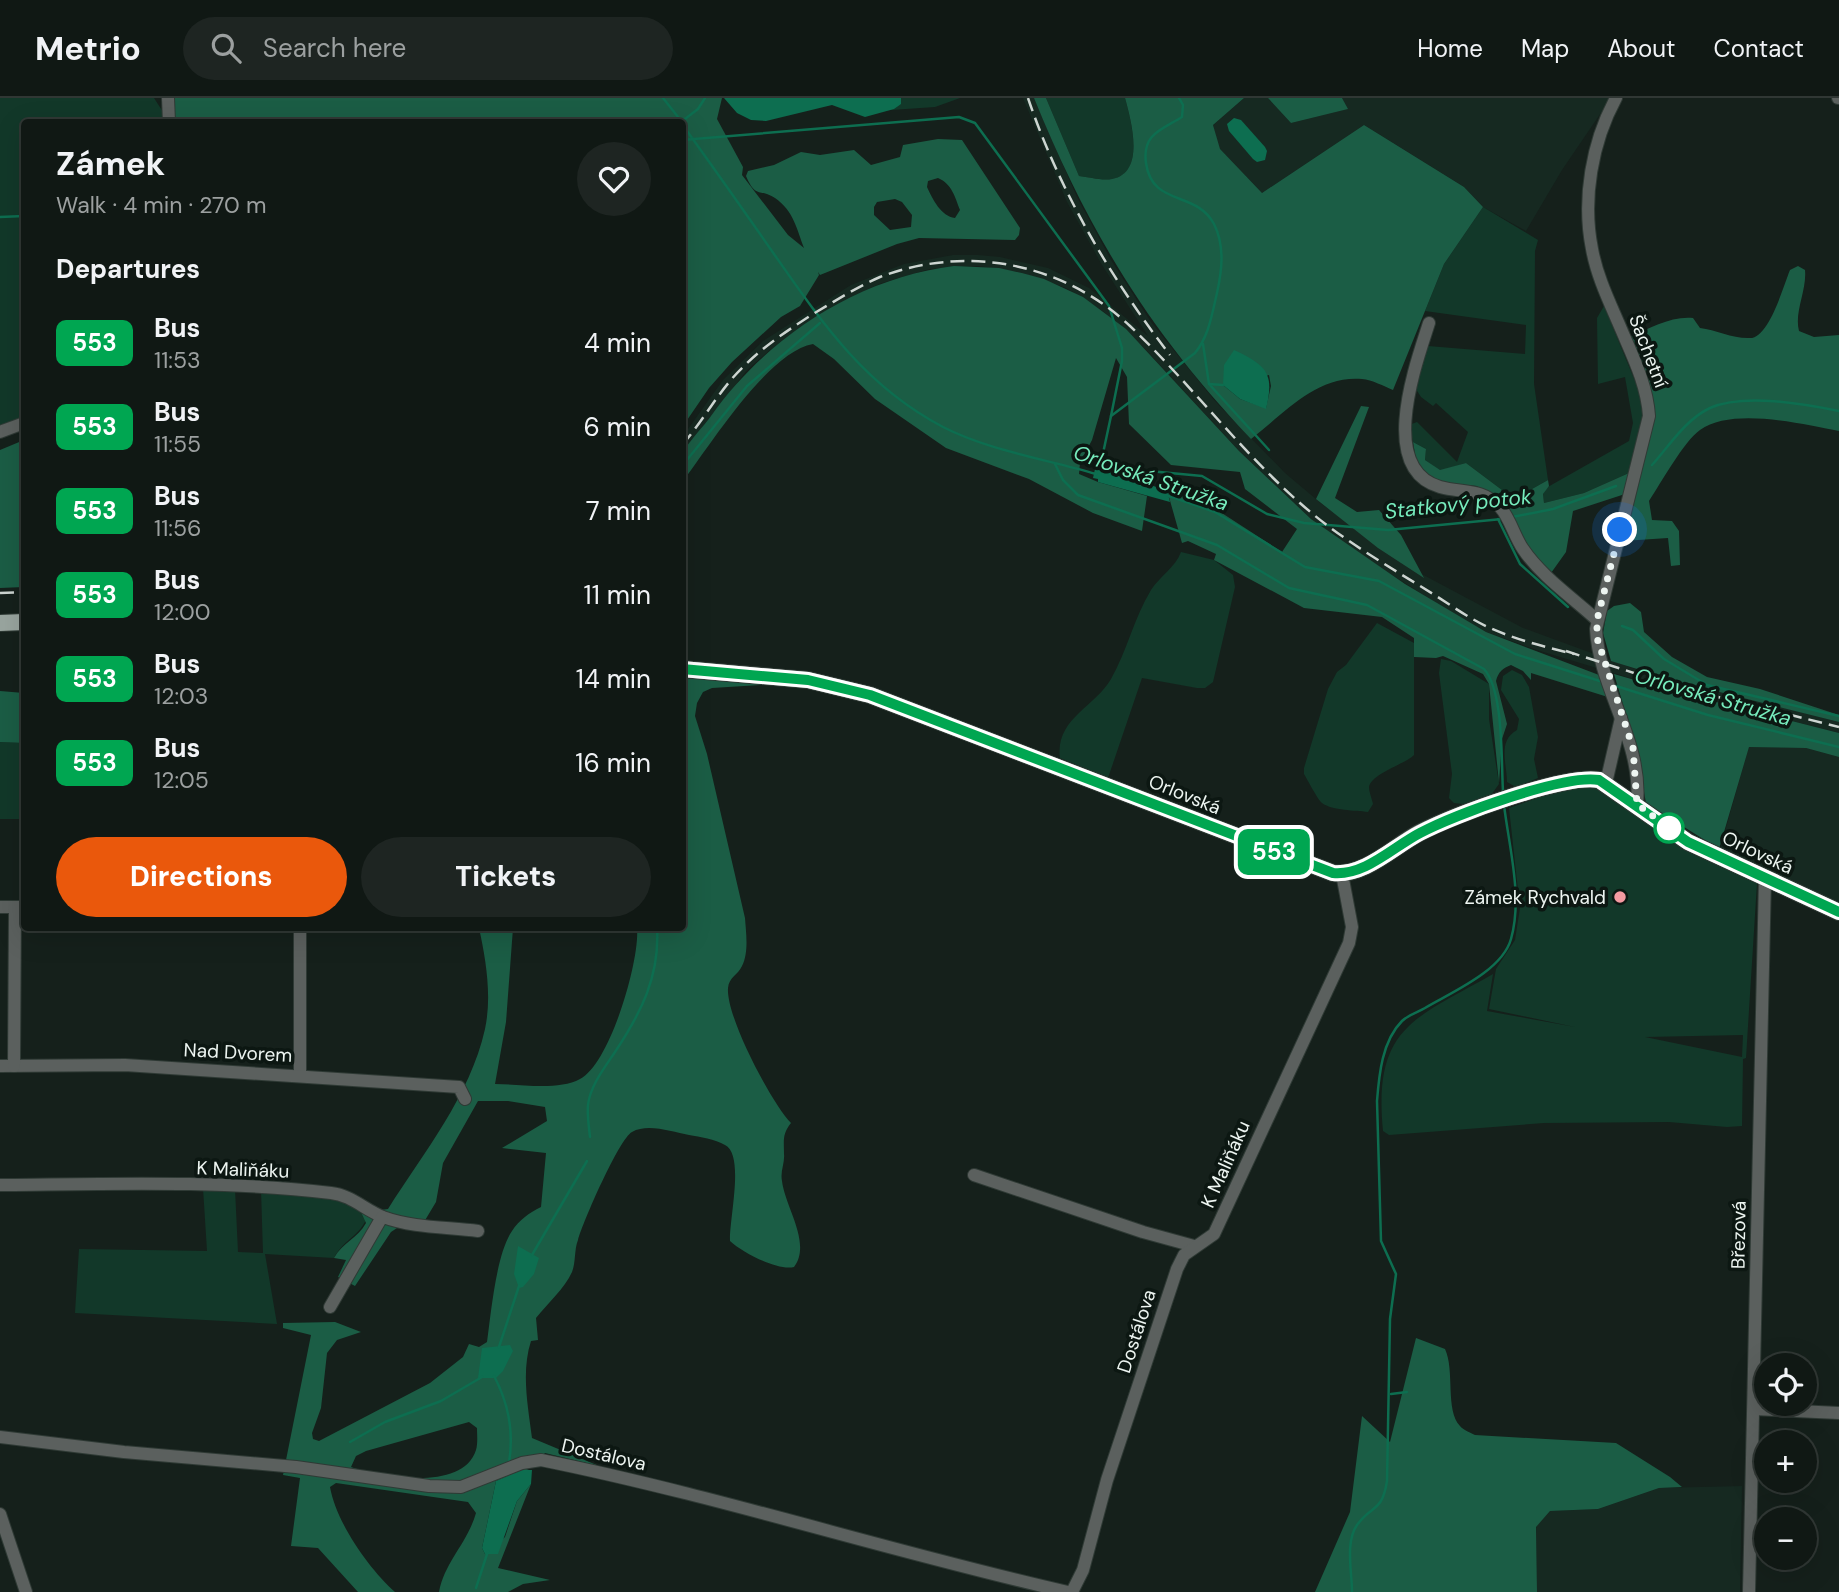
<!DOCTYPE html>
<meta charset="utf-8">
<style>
body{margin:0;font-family:"DM Sans",sans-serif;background:#1e2522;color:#f1f3f6;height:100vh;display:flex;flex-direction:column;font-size:26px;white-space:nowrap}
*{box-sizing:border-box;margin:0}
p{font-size:23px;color:#9ca0a0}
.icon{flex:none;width:38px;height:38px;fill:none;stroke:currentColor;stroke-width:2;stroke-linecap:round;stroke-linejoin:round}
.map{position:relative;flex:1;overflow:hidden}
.sheet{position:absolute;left:21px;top:21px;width:665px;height:812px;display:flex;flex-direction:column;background:#101814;border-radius:7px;box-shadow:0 7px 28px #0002,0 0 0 2px #303734}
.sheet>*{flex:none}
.badge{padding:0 14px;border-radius:10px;font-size:24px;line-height:46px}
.controls{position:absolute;left:1754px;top:1255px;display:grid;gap:14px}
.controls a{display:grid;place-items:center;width:63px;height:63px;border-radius:50%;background:#101814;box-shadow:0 7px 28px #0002,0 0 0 2px #303734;font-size:35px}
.you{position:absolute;width:35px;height:35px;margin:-18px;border:5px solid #fff;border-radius:50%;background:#1a73e8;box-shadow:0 0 0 10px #1a73e833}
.map>.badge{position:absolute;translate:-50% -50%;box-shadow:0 0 0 4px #fff}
h2{padding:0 35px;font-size:26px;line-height:63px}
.round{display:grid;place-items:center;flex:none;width:74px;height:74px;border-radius:37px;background:#1e2522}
.head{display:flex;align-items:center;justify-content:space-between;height:119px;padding:0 35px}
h1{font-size:33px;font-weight:800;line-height:52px}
.button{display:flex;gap:14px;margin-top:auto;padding:14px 35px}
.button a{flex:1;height:80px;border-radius:42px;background:#ea580c;color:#fff;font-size:28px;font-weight:800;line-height:80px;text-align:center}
.button a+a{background:#1e2522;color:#f1f3f6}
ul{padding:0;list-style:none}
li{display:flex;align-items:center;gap:21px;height:84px;padding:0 35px}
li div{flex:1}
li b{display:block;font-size:26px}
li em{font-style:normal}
li .badge{min-width:77px;font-weight:700;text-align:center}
header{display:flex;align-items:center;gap:42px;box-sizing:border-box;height:98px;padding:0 35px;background:#101814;border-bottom:2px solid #303734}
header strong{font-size:33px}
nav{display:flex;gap:38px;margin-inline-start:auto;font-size:24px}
.search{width:490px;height:63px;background:#1e2522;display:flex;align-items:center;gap:18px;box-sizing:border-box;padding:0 24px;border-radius:38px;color:#9ca0a0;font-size:26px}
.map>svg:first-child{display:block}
.built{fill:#162921}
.green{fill:#123829;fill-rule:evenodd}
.forest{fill:#1b5d45;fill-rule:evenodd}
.water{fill:#0d6e50}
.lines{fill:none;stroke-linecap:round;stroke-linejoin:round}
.stream{stroke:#0d6e50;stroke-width:2.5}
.minor-casing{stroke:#2f3a35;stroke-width:14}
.major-casing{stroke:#2f3a35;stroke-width:18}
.minor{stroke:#5b605e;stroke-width:12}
.major{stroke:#99a59f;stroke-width:16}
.rail{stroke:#cdd5d1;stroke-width:2.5;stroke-dasharray:14 7;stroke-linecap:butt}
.line-casing{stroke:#fff;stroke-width:16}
.line{stroke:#00a651;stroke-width:10}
.walk{stroke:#edf5f1;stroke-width:7;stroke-dasharray:0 12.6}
.stop-dot{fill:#fff;stroke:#00a651;stroke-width:3.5}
.poi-dot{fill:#f49aa1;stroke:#0c1712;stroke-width:2.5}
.labels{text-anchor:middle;stroke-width:7;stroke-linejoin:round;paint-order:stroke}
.street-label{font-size:19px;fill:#edf5f1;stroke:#0c1712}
.poi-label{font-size:19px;fill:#edf5f1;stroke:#0c1712;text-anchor:end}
.water-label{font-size:21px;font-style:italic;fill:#76ebbc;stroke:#0c1712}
</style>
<header>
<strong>Metrio</strong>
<div class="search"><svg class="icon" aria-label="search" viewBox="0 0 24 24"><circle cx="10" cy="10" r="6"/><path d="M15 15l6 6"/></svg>Search here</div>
<nav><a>Home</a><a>Map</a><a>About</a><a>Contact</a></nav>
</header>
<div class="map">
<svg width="1839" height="1494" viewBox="0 0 1839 1494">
<rect width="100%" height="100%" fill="#15201b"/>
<g class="built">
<polygon points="1023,0 1034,0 1077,99 1111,162 1151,224 1215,303 1285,375 1323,407 1416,473 1523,530 1638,572 1839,624 1839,635 1673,593 1537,552 1486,534 1455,517 1356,454 1311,421 1239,353 1144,250 1104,214 1066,190 1022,175 978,168 930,171 882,185 856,197 770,252 747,272 683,355 683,338 723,282 763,243 851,187 904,166 953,157 978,157 1000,159 1048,170 1089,190 1148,238 1102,167 1067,104"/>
<polygon points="1244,0 1268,0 1291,25 1347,11 1342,0 1611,0 1562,72 1526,133 1483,109 1464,89 1364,27 1262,95 1219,51 1213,27"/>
<polygon points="1749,648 1806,650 1839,659 1839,809 1720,751"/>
<polygon points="1742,1388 1740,1494 1537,1494 1536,1428 1550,1413 1598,1411 1659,1390"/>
</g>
<g class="green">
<polygon points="0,0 154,0 163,14 163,24 24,24 24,322 0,332"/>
<polygon points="901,0 960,0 935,9 877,13 894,11"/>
<path d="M1046,0H1125C1131,22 1146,76 1112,81C1102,83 1089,79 1079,78Z"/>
<polygon points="1483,109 1538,142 1535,153 1534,286 1548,382 1514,401 1466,365 1440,373 1425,362 1426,351 1413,344 1409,327 1417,324 1457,364 1468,334 1436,305 1433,308 1421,299 1414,288 1428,248 1525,256 1526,227 1425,213 1444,166"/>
<polygon points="1604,208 1642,300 1644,321 1629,375 1584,395 1544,405 1543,396 1546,390 1629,343 1633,325 1625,279 1598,286 1597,220"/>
<path d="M1181,454L1214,462L1233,477L1235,489L1213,584L1205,590H1197L1142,580L1108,680L1060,660C1055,621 1094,610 1111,581C1127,553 1134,520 1151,492C1160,478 1175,470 1181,454Z"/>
<path d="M1377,525L1414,545V657C1405,666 1371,676 1369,689C1369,694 1372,701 1373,706L1368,714C1355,712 1333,713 1322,705C1318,702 1307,681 1304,676V670L1328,591L1337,574L1346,567Z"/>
<polygon points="1441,561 1451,563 1489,586 1489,621 1499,686 1491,697 1463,706 1454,705 1449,700 1452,676 1439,575"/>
<path d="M1512,572L1522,577L1529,589L1538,639L1534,661L1538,680L1516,689L1507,684C1507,666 1497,643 1517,632L1519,621L1501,592L1503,578Z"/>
<polygon points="0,644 24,645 24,730 19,730 19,721 0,721"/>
<path d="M1587,688L1609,694L1689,754L1757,785L1746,960L1743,961L1742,1028L1727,1029L1669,1024L1544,1025L1389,1037L1383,1033C1373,929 1414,921 1493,876L1487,913L1575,929L1489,911L1496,871L1515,842L1520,810L1509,710L1551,695ZM1743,937L1742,959L1645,939Z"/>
<path d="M203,1090L235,1091L238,1154L263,1155L261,1092L330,1097L369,1113C363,1138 345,1139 334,1160L265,1156L277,1226L75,1215L79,1151L207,1153Z"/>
</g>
<g class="forest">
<path d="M168,0H722L717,21L743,69L742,77L788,137L804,150C797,132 794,113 775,100C759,90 756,101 746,78L748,73L774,67L801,54L820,57L854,52L871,67L900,59L903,47L938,41L962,42L1020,130L1019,137L1015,142L919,140L897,146L820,177L818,174L819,177L800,208L781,219L732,264L709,290L683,328L682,24H169ZM938,80C952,86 955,99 960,112L955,120C941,118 933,102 927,89L928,83ZM895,101L902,104L912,117L911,129L890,132L874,117V109L877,104Z"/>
<path d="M1034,0H1046L1079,78C1089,79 1102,83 1112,81C1146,75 1131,22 1125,0H1244L1213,27L1220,51L1262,95L1364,27L1464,89L1483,109L1444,166L1393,292C1384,288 1372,282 1362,281C1316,277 1285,315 1251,341C1150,234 1090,137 1034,0ZM1269,277L1271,288L1266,310L1240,301L1223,287Z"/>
<polygon points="1268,0 1342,0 1348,11 1291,25"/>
<path d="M954,168L999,170L1022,175L1044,181L1083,199L1126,231L1239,353L1311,421L1405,486L1486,534L1599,577L1611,600L1531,575V582L1523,573L1511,567C1503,570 1498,574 1496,583L1507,626L1502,641L1499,685L1489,586L1483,576L1443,558L1436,560L1414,559V540L1382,519L1304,510L1214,462L1216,456L1188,443L1182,445L1167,392L1211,408L1282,454L1297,431L1245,391L1240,374L1171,367L1129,326L1127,279L1116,260L1092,342L1080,365L1079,376L1098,384L1147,398L1142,433L1093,415L1029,381L946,350L875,301L834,261L813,246C768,254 711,346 683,383C683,375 680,363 683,356C685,347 705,327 711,318C767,239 857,180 954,168Z"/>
<path d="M1798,168L1805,172C1807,192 1794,214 1799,233L1814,239L1839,237V333C1803,326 1732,309 1700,332C1684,343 1661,385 1649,403L1652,422L1672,423L1679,433L1680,467L1671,468L1668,440L1623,443L1650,337L1630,239C1650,230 1671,218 1693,220L1700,230C1716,232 1734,241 1750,240C1769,240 1783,189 1790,172Z"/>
<polygon points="1361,308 1369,309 1335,400 1357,414 1379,412 1401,437 1424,480 1378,450 1316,401"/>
<polygon points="24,342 24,489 0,490 0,352"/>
<polygon points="1413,344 1426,351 1425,362 1440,372 1466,365 1514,401 1548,382 1549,388 1543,396 1544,405 1584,395 1629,375 1625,396 1573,413 1566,454 1551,475 1525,450 1502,409 1477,388 1446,385 1427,377 1417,367"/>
<polygon points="1630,505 1641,514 1644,534 1672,559 1707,579 1760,591 1839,617 1839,624 1676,583 1611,563 1603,535 1607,513 1614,508"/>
<polygon points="1614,576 1673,593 1839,635 1839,659 1806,650 1749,649 1719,751 1646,705 1636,650"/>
<path d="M683,580L777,586L712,590L703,594L697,605L695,618L707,656L745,820C746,835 749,854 742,868C738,877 729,879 728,890C726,919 771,1004 791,1025C782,1036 784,1043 784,1056C785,1065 780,1073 782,1083C785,1109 812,1145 794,1169C778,1173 743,1155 730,1143C729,1121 745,1057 725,1047C715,1041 700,1039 689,1037C672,1034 648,1025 632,1034C619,1041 583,1124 578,1142C574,1152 576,1164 572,1174C565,1190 547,1206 536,1220L538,1242L531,1243C521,1274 528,1308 532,1340L599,1368L545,1355L529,1371L496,1383L482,1450L485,1456L505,1439L517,1403L531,1386L498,1470L550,1482L523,1486L508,1494H439C445,1463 467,1446 476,1415L468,1404L336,1385L330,1389C336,1424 369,1471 395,1494H358L318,1450L291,1448L300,1380L283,1377L311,1237L283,1230V1225L335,1224L361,1234L337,1242L327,1255L321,1310L312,1335L313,1341L319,1343L430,1285L463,1259L469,1246L479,1249L487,1244C491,1216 496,1156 512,1133C519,1122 529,1115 541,1109L546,1055L502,1050L547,1023L545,1009L508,1003H478L443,1065L436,1104L424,1124L412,1120L391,1134L355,1188L338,1179L346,1162L334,1160C342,1145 358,1140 366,1125L362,1116L365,1114L388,1111C424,1054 470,998 485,931C492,898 486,862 479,830H513L506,924L495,986C520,986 558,993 580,981C610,966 640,862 637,830H682ZM469,1324L477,1330C477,1336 478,1345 476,1352C463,1394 381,1379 351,1369L356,1358L366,1353Z"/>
<polygon points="0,593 24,595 24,645 0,644"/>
<path d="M1416,1240L1445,1251C1455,1272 1445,1312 1460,1328C1463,1332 1471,1335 1475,1337L1616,1345L1670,1379L1682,1389L1659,1390L1598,1411L1550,1413L1536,1429L1537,1494H1315L1350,1414L1362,1318L1390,1344Z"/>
</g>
<g class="water">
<polygon points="724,0 901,0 901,6 894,11 865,19 832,7 766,23 751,22 737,15"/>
<polygon points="1234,20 1241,22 1265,49 1267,53 1265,62 1257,64 1253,61 1229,33 1227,26"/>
<path d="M1234,252C1266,267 1275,275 1266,311L1240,301L1223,287L1224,267Z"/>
<polygon points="1095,371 1167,392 1170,404 1098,384 1098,381 1093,380"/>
<polygon points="518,1148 539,1160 534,1176 523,1189 519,1190 514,1176"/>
<polygon points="510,1247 513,1253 503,1273 496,1280 478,1280 482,1250"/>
<polygon points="523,1372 532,1372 531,1386 517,1403 498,1456 485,1456 482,1450 496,1383"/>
</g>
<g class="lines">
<g class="stream">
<polyline points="663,0 682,24"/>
<polyline points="681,24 698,11 705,0"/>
<path d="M682,26C713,69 744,113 774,156C823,226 865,288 943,329C990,353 1046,361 1096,376"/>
<polyline points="682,42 959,19 975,25 1109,208 1122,250 1122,263 1111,318"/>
<polyline points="0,119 24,118"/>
<polyline points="1203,246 1209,286 1269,352"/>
<polyline points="1209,286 1223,287"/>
<path d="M1055,366L1063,382L1078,397L1217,447L1289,490L1367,507L1484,571C1504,593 1501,663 1503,693"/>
<path d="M1652,367C1669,348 1686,321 1710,310C1744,295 1804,306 1839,313"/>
<polyline points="682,368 747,288 820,225"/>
<path d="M1099,374L1111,318L1195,255C1209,238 1212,216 1217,195C1222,172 1225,148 1214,126C1196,92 1152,109 1146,65C1142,36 1161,32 1182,19L1183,7L1179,0"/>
<polyline points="1109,376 1128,371 1202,378 1267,416 1304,425 1388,432 1502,421"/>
<polyline points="1166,397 1215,414 1305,469 1379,483 1515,556 1603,584"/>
<polyline points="1512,419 1553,411 1616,388"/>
<polyline points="1498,421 1520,466 1568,509"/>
<polyline points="1622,528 1633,532 1664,561 1707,587 1839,618"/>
<polyline points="1613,587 1708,617 1839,649"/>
<path d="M590,1039C589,1029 587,1017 588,1007C590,988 605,969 615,954C641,915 660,878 657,830"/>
<polyline points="532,1157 587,1063"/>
<polyline points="499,1249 519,1188"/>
<path d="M494,1278C509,1306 514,1334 509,1365"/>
<polyline points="1391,1296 1407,1294"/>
<polyline points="350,1344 385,1324 441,1303 482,1279"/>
<polyline points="476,1490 488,1453"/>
<path d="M1352,1494C1352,1474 1345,1444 1357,1427C1372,1406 1382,1415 1387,1383L1390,1221L1396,1176L1381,1143L1377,1003C1379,977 1382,943 1402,923C1408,917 1418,914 1425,910C1452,894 1502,873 1511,841C1523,799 1509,749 1504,707"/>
</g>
<g class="minor-casing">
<g id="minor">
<polyline points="168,0 169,24"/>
<path d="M1616,0C1592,44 1582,101 1592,151C1597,179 1610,205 1621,231C1633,259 1647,287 1649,318L1596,531C1599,591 1643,643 1637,706"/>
<polyline points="1838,0 1839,0"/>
<path d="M1429,225C1416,266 1377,371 1440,389C1462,395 1482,390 1500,409C1510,420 1514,438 1523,451C1541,478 1573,500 1597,522"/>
<polyline points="0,334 24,325"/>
<polyline points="1606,685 1621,620"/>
<polyline points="0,809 24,809"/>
<polyline points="300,830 300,977"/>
<polyline points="0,968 125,967 459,989 465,1001"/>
<polyline points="14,968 15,809"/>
<polyline points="974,1077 1143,1134 1194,1148"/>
<path d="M0,1087C109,1086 222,1082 331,1095C351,1097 365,1112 383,1119C413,1130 447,1129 478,1133"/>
<polyline points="330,1209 382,1119"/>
<polyline points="1754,1311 1839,1315"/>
<path d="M0,1339L124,1354L296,1369L429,1388L461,1389L522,1365L541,1362C719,1398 891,1454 1068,1494"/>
<polyline points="0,1416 26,1494"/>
<polyline points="1072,1494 1083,1472 1107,1382 1177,1171 1184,1157 1214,1136 1349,845 1352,829 1342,776"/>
<polyline points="1749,1494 1765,780"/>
</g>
</g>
<g class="major-casing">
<g id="major">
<polyline points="0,525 24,524"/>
<path d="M682,571L808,582L870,597L1333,775C1365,778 1393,749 1419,735C1454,717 1564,676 1599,682L1688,744L1839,814"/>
</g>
</g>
<use href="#minor" class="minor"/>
<use href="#major" class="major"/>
<g class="rail">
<path d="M1028,0C1059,92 1111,181 1170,257"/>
<path d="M682,347C704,322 719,292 743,269C764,248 788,232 813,216C835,203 857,189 880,179C967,146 1063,165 1130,228C1194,289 1246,361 1314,417C1351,447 1393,471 1433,496C1452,508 1470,521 1490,530C1517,542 1545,549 1574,556"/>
<polyline points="0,495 24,494"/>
<polyline points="1566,553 1674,588 1839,629"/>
</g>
</g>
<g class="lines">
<g class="line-casing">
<path id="line" d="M682,571L808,582L870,597L1333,775C1365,778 1393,749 1420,735C1454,717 1564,676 1599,682L1688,744L1839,814"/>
</g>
<use href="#line" class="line"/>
<polyline class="walk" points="1620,432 1597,522 1597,540 1633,650 1637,706 1669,730"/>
</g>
<circle class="stop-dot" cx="1669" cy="730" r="14"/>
<circle class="poi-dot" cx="1620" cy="799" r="7"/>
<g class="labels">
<g class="street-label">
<text transform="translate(1649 253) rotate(69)" y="7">Šachetní</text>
<text transform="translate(1185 696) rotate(22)" y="7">Orlovská</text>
<text transform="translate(1758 754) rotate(25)" y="7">Orlovská</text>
<text transform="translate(238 954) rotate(3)" y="7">Nad Dvorem</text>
<text transform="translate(1225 1066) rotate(-66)" y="7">K Maliňáku</text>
<text transform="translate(243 1071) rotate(2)" y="7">K Maliňáku</text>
<text transform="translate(1738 1137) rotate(-89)" y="7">Březová</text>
<text transform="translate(1136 1233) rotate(-72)" y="7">Dostálova</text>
<text transform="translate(604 1356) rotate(13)" y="7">Dostálova</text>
</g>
<g class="poi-label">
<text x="1606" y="806">Zámek Rychvald</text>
</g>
<g class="water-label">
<text transform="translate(1151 380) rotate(19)" y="7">Orlovská Stružka</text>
<text transform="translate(1458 406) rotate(-6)" y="7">Statkový potok</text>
<text transform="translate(1713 599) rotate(16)" y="7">Orlovská Stružka</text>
</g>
</g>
</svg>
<div class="controls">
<a><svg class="icon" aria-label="locate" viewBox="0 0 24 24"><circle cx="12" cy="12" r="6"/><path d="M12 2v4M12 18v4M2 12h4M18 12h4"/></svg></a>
<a>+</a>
<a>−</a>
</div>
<div class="you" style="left:1620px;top:432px"></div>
<b class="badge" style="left:1274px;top:754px;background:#00a651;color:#fff">553</b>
<section class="sheet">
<div class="head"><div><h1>Zámek</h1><p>Walk · 4 min · 270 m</p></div><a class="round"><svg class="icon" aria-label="heart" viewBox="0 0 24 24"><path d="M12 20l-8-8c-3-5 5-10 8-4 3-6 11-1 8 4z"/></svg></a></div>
<h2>Departures</h2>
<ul>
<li><span class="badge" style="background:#00a651;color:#fff">553</span><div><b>Bus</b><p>11:53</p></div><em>4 min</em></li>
<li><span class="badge" style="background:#00a651;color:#fff">553</span><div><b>Bus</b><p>11:55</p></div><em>6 min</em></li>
<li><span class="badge" style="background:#00a651;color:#fff">553</span><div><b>Bus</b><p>11:56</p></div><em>7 min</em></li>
<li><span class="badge" style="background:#00a651;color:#fff">553</span><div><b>Bus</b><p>12:00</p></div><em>11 min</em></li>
<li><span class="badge" style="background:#00a651;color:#fff">553</span><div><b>Bus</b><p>12:03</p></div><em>14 min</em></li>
<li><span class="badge" style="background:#00a651;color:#fff">553</span><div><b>Bus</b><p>12:05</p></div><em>16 min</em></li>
</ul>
<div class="button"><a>Directions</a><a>Tickets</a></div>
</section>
</div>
